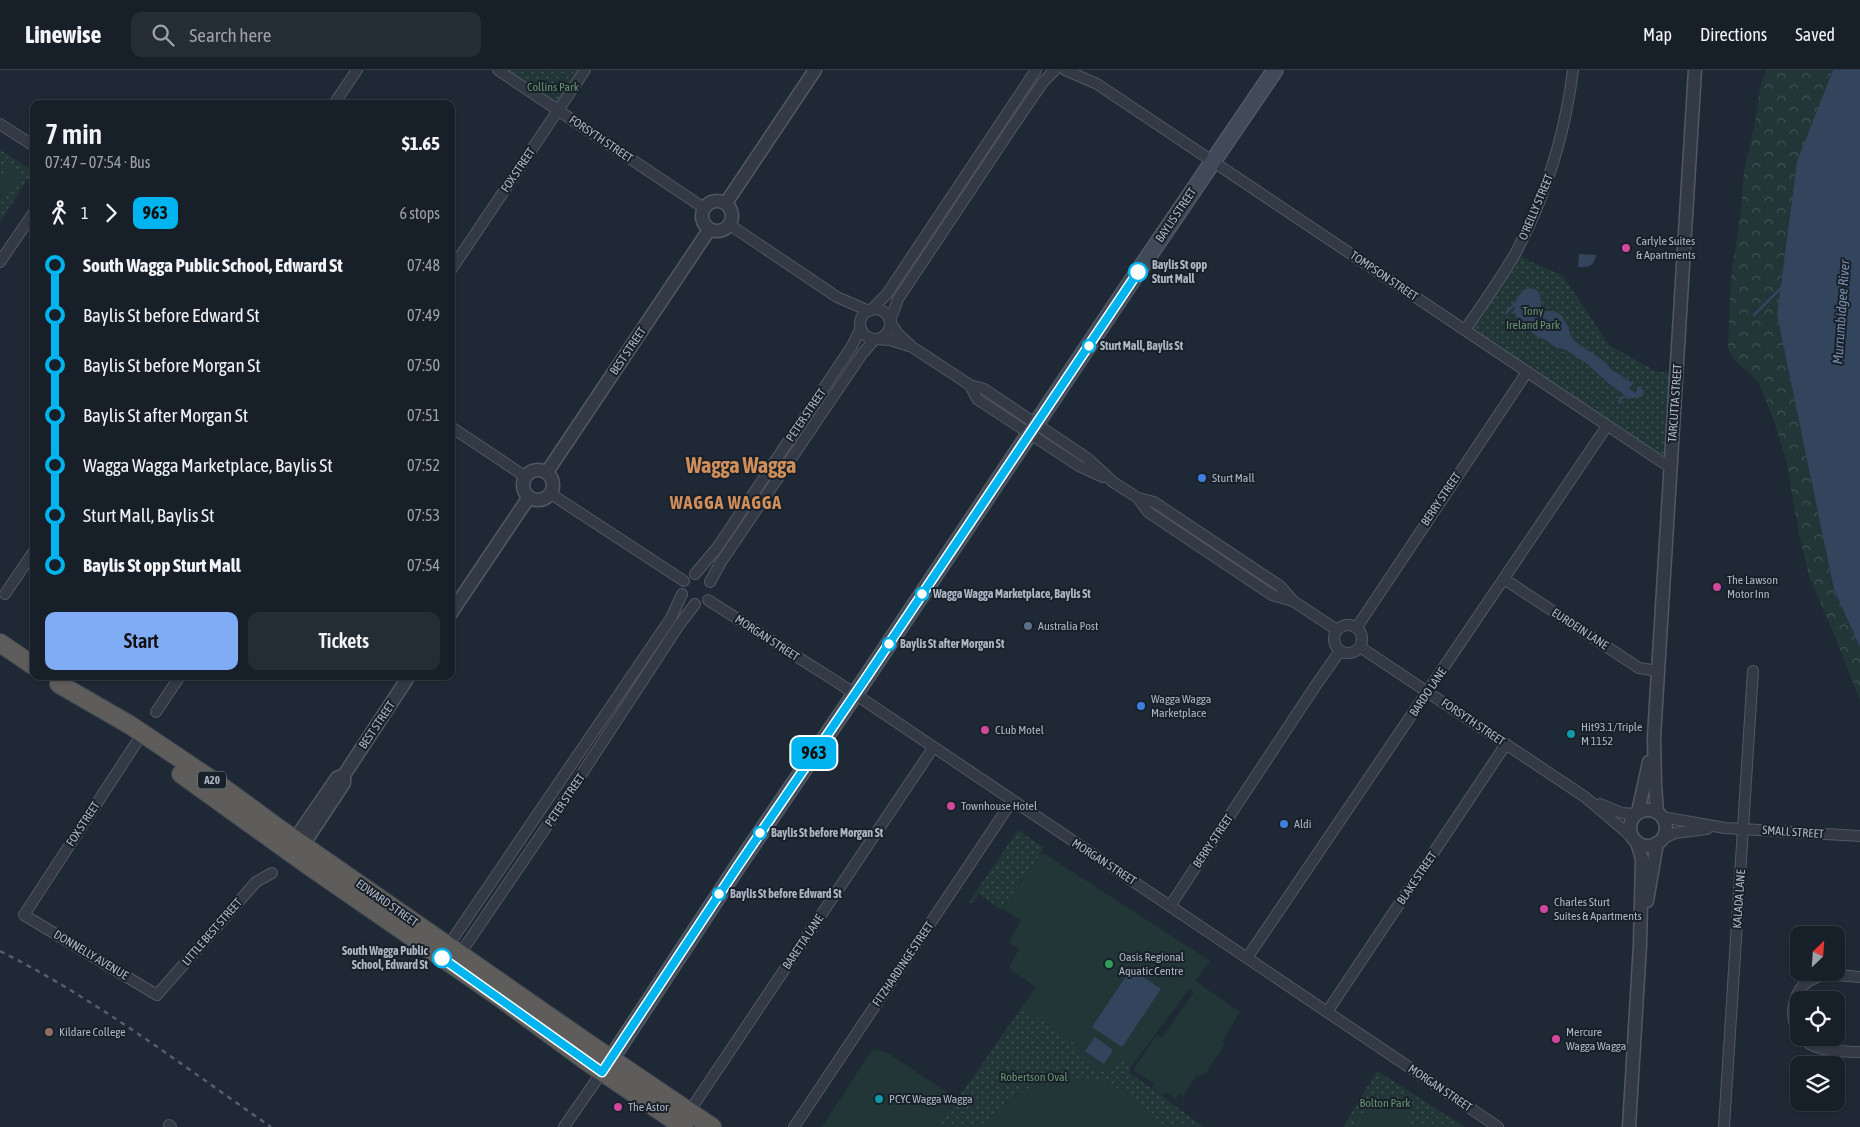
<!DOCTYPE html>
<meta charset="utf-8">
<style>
body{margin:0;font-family:"Asap Condensed",sans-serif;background:#242c34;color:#f1f3f6;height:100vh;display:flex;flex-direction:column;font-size:19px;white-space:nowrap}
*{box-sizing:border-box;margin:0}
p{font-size:16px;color:#9ea2a8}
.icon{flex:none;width:28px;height:28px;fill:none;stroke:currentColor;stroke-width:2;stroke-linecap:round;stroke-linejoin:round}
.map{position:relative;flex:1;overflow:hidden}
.details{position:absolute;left:30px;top:30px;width:425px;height:580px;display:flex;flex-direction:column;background:#171f28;border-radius:10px;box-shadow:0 1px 4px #0004,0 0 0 1px #363d45}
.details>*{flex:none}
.badge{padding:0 10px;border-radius:8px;font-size:18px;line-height:32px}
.needle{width:32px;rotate:25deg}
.buttons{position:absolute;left:1790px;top:856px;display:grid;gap:10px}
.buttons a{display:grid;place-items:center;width:55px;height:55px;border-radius:10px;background:#171f28;box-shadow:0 1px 4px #0004,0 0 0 1px #363d45;font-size:25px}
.map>.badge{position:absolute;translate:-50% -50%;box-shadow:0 0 0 2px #fff}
.legs{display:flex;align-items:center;gap:8px;height:55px;padding:0 15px;font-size:16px}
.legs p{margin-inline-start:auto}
.summary{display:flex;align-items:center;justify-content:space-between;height:85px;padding:0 15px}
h1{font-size:28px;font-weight:600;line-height:38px}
.button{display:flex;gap:10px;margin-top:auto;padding:10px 15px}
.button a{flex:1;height:58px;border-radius:10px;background:#80acf5;color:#111;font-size:20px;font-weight:600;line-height:58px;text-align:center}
.button a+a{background:#242c34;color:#f1f3f6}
ul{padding:0 15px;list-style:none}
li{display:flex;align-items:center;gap:18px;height:50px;font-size:19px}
li i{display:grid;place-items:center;width:8px;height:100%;margin:0 6px;background:currentColor}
li i::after{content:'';width:12px;height:12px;margin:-6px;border:4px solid;border-radius:50%;background:#171f28}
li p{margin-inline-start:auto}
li:first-child i{background:linear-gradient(#0000 50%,currentColor 0)}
li:last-child i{background:linear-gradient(currentColor 50%,#0000 0)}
header{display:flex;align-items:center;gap:30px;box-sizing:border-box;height:70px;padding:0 25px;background:#171f28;border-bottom:1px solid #363d45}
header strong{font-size:24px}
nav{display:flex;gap:28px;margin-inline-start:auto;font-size:18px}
.search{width:350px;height:45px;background:#242c34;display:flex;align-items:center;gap:12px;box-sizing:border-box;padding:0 18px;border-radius:10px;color:#9ea2a8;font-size:19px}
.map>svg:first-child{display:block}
.forest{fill:url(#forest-crowns)}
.park{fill:url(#park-dots)}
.pitch{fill:#223637}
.water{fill:#33445d}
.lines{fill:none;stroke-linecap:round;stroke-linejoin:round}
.stream{stroke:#33445d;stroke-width:2.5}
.minor-casing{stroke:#505864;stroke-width:12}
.tertiary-casing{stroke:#505864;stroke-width:15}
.secondary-casing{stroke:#505864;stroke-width:18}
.trunk-casing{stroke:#3d4550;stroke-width:20}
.minor{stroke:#333a46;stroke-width:10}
.tertiary{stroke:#333a46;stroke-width:12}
.secondary{stroke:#414a59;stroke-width:15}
.trunk{stroke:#5e5d5b;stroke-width:18}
.rail{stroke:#555e6d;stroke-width:2.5;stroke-dasharray:5 5;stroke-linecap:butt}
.line-1-casing{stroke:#fff;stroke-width:11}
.line-1{stroke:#00b5ef;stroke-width:8}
.hotel-dot{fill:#d1479c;stroke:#18202a;stroke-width:2}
.stop-1-dot{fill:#fff;stroke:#00b5ef;stroke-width:2.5}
.shop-dot{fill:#3f7fe0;stroke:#18202a;stroke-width:2}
.service-dot{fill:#5c6f8a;stroke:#18202a;stroke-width:2}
.culture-dot{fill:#0f9aa8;stroke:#18202a;stroke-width:2}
.leisure-dot{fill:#2e9e5b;stroke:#18202a;stroke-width:2}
.education-dot{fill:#8d6e63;stroke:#18202a;stroke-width:2}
.labels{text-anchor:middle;stroke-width:4;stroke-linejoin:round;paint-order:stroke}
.shield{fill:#18202a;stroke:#808895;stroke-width:1}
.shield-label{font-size:11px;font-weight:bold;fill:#adb5c3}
.park-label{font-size:12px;fill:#659270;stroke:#18202a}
.street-label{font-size:12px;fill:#adb5c3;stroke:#18202a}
.poi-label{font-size:12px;fill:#adb5c3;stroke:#18202a;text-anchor:start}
.stop-label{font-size:12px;font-weight:bold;fill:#adb5c3;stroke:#18202a;text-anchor:start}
.water-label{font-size:14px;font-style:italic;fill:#758cab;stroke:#18202a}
.district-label{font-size:18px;font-weight:bold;letter-spacing:1px;fill:#d08e5b;stroke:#18202a}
.town-label{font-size:22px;font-weight:bold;fill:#d08e5b;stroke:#18202a}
</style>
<header>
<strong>Linewise</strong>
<div class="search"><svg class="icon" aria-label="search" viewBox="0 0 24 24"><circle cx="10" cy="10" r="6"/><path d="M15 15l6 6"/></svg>Search here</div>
<nav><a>Map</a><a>Directions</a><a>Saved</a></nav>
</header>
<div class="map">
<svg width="1860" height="1057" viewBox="0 0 1860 1057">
<defs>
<pattern id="forest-crowns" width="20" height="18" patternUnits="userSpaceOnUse" patternTransform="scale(1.25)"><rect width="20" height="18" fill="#223637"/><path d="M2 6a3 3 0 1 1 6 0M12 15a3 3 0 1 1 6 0" fill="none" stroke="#3f5152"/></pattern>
<pattern id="park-dots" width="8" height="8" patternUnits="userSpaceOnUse" patternTransform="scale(1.25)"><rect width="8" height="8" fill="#223637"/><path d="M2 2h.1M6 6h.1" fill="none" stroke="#3f5152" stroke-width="1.8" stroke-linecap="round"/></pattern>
</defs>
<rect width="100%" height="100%" fill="#1f2935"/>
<polygon class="forest" points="1766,0 1833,0 1797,91 1777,245 1834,520 1860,577 1860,630 1834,564 1810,509 1799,464 1786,390 1774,351 1758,311 1737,293 1728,279 1731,207 1741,140 1744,101 1755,53 1760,19"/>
<g class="park">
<polygon points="498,0 585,0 558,40"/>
<polygon points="0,80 33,101 0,152"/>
<polygon points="1515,184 1563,206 1609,275 1655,301 1676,303 1670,398 1465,260"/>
<polygon points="1018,760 1044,778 1040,784 1002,840 979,824 972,833 969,832"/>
<polygon points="1022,937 1077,975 1077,979 1101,1001 1113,998 1121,990 1131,997 1129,1002 1204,1057 938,1057"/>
<polygon points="1377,1001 1465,1057 1343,1057"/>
</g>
<g class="pitch">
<polygon points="9,94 22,102 3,129 0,127 0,108"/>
<path d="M1040,784H1045L1210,891L1195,911L1240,942L1222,972L1225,974L1205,1004L1195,1007L1183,1026L1179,1024L1176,1029L1165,1022L1163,1025L1152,1018L1154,1014L1133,1000L1157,965L1162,968L1194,922L1190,918L1131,997L1121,991C1105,1010 1079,999 1077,975L1022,937L1036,917L1009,898L1019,879L1009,872L1021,851L1003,839Z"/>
<polygon points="873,979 888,983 957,1029 938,1057 822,1057"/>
<path d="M1085,1008C1095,1010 1106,1012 1115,1017C1130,1024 1153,1041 1158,1057H980C1014,1022 1036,1010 1085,1008Z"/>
<polygon points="1388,1028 1391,1035 1401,1035 1401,1041 1411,1050 1407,1054 1407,1057 1355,1057 1353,1049 1356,1045 1369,1041 1367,1036"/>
</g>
<g class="water">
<polygon points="1833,0 1860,0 1860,577 1834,520 1777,245 1797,91"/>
<path d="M1579,184L1596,185C1594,197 1589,197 1578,197Z"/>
<path d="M1528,218C1545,219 1539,229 1542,239L1545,241H1554L1560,244L1568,256L1571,267L1577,273L1605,292L1612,300L1633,313L1629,319L1636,323L1638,316L1641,317V319L1644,320L1643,326L1628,329L1626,326L1608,313L1586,293L1566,280L1553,276L1546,270L1538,267L1520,254L1514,242L1516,230L1523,220Z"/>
<polygon points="1131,899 1161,919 1122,977 1092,957"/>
<polygon points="1095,967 1113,980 1104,994 1085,981"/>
</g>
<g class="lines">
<g class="stream">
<polyline points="1506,243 1516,233"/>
<polyline points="1754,245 1781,218"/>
<polyline points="1619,333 1621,328 1626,326"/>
</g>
<g class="minor-casing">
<g id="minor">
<polyline points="498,0 704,138"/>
<polyline points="1065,0 1097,14 1671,398"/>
<polyline points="334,34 357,0"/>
<polyline points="0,54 34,76"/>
<polyline points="730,155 837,227 869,241"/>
<polyline points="0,192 34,142"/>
<polyline points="451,200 585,0"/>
<circle cx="875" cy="254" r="15"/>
<polyline points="871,240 887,224 1036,0"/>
<polyline points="890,251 898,229 1011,59 1043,12 1055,0"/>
<polyline points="891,253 898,264 912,277 970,315 984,319 1087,388 1113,412 1138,428 1148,442 1272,525 1293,531"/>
<path d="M1465,260C1482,235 1500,210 1515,184C1546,126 1565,65 1573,0"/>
<polyline points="877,269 890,270 909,276"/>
<polyline points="970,315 977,329 1079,396 1103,407"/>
<polyline points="451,357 526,407"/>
<polyline points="551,424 684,511"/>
<polyline points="1138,428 1154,432 1280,516 1293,531 1337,560"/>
<polyline points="695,504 717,478 852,276 861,258"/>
<polyline points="1504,509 1639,598 1658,601"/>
<polyline points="710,512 721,492 862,284 875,269"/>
<polyline points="5,524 34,481"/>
<polyline points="708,530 837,612 1498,1057"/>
<circle cx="1348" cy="569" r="14"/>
<polyline points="1357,557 1527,302"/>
<polyline points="1360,577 1585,727 1633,768"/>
<polyline points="156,642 180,606"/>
<polyline points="142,664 24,845 157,925 256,812 272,803"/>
<polyline points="1600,734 1622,743 1635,744"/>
<polyline points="1662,747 1725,758 1860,766"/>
<polyline points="1662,769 1675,763 1707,759"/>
<polyline points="1170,836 1316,615 1340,581"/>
<polyline points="448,876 671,548 682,524"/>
<polyline points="460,884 566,728 679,555 695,534"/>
<polyline points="1247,888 1607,356"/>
<polyline points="1327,942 1506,674"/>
<path d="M1799,963C1787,943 1794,915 1817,907C1830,903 1847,906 1860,907"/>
<path d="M1802,968C1818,983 1839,981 1860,982"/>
<polyline points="689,1042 933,678"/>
<polyline points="169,1055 171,1057"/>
<polyline points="564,1057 602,1002"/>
<polyline points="794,1057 1012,731"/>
<polyline points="1724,1057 1753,601"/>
</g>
</g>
<g class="tertiary-casing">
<g id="tertiary">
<circle cx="717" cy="146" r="15"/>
<polyline points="726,133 815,0"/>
<circle cx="538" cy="415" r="15"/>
<polyline points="547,402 709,160"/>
<polyline points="451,543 529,427"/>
<circle cx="1648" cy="758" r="18"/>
<polyline points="1638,742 1649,692"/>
<polyline points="1657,742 1655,715 1654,667 1695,0"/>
<polyline points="291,775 337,708 344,705 409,606"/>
<polyline points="299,781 344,713 344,705"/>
<polyline points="1647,831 1657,773"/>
<polyline points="1629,1057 1640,875 1642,789 1637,772"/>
</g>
</g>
<g class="secondary-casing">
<polyline id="secondary" points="611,989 738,796 868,605 1123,224 1275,0"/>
</g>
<g class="trunk-casing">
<g id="trunk">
<polyline points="0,573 34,596"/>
<polyline points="59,614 130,655 221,716 281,760 592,976 712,1057"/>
<polyline points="181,704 309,796 499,927 586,991 684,1057"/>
</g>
</g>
<use href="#minor" class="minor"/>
<use href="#tertiary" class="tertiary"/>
<use href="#secondary" class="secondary"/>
<use href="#trunk" class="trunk"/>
<path class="rail" d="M0,881C96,929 183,996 271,1057"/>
</g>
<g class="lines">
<g class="line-1-casing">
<polyline id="line-1" points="442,888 602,1002 738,796 868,605 1138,202"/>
</g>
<use href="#line-1" class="line-1"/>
</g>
<g class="hotel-dot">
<circle cx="1626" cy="178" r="5"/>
<circle cx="1717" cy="517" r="5"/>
<circle cx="985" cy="660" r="5"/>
<circle cx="951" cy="736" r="5"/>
<circle cx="1544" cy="839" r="5"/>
<circle cx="1556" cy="969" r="5"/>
<circle cx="618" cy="1037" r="5"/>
</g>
<g class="stop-1-dot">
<circle cx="1138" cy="202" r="9"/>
<circle cx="1089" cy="276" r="6"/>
<circle cx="922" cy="524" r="6"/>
<circle cx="889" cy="574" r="6"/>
<circle cx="760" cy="763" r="6"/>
<circle cx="719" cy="824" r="6"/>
<circle cx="442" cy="888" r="9"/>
</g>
<g class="shop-dot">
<circle cx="1202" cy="408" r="5"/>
<circle cx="1141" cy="636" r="5"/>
<circle cx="1284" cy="754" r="5"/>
</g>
<circle class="service-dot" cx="1028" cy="556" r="5"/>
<g class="culture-dot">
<circle cx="1571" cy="664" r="5"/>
<circle cx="879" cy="1029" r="5"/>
</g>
<circle class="leisure-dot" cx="1109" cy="894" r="5"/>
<circle class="education-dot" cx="49" cy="962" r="5"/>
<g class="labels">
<rect class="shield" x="198" y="701.5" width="28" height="17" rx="4"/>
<g class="shield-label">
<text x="212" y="714">A20</text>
</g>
<g class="park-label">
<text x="553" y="21">Collins Park</text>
<text x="1533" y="245">Tony<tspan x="1533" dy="14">Ireland Park</tspan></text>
<text x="1034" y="1011">Robertson Oval</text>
<text x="1385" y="1037">Bolton Park</text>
</g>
<g class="street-label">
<text transform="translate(601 69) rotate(34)" y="4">FORSYTH STREET</text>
<text transform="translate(518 100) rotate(-56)" y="4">FOX STREET</text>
<text transform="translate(1536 137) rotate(-67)" y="4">O'REILLY STREET</text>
<text transform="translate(1176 145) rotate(-56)" y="4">BAYLIS STREET</text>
<text transform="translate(1384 206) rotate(34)" y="4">TOMPSON STREET</text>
<text transform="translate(628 281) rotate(-56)" y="4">BEST STREET</text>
<text transform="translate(1675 333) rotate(-86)" y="4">TARCUTTA STREET</text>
<text transform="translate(806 345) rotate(-56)" y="4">PETER STREET</text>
<text transform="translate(1441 429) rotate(-56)" y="4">BERRY STREET</text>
<text transform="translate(1580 559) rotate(33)" y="4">EURDEIN LANE</text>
<text transform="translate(767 568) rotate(33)" y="4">MORGAN STREET</text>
<text transform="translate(1428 622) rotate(-56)" y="4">BARDO LANE</text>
<text transform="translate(1473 652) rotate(34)" y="4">FORSYTH STREET</text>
<text transform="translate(377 655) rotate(-56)" y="4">BEST STREET</text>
<text transform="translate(565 730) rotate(-56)" y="4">PETER STREET</text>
<text transform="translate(83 754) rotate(-57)" y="4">FOX STREET</text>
<text transform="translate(1793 762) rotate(4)" y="4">SMALL STREET</text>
<text transform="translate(1213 771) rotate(-56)" y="4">BERRY STREET</text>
<text transform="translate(1104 792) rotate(33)" y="4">MORGAN STREET</text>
<text transform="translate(1417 808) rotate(-56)" y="4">BLAKE STREET</text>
<text transform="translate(1739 829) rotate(-86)" y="4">KALADA LANE</text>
<text transform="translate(387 833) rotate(35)" y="4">EDWARD STREET</text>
<text transform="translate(212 862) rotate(-49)" y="4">LITTLE BEST STREET</text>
<text transform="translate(803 872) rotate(-56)" y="4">BARETTA LANE</text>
<text transform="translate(91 885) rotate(31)" y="4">DONNELLY AVENUE</text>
<text transform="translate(903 894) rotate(-56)" y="4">FITZHARDINGE STREET</text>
<text transform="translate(1440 1018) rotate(34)" y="4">MORGAN STREET</text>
</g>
<g class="poi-label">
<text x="1636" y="175">Carlyle Suites<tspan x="1636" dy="14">&amp; Apartments</tspan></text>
<text x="1212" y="412">Sturt Mall</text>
<text x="1727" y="514">The Lawson<tspan x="1727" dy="14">Motor Inn</tspan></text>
<text x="1038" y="560">Australia Post</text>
<text x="1151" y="633">Wagga Wagga<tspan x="1151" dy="14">Marketplace</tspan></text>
<text x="1581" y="661">Hit93.1/Triple<tspan x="1581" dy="14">M 1152</tspan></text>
<text x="995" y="664">CLub Motel</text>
<text x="961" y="740">Townhouse Hotel</text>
<text x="1294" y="758">Aldi</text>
<text x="1554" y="836">Charles Sturt<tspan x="1554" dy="14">Suites &amp; Apartments</tspan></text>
<text x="1119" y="891">Oasis Regional<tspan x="1119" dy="14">Aquatic Centre</tspan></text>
<text x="59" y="966">Kildare College</text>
<text x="1566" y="966">Mercure<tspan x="1566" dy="14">Wagga Wagga</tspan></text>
<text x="889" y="1033">PCYC Wagga Wagga</text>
<text x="628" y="1041">The Astor</text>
</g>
<g class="stop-label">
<text x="1152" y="199">Baylis St opp<tspan x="1152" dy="14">Sturt Mall</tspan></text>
<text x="1100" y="280">Sturt Mall, Baylis St</text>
<text x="933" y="528">Wagga Wagga Marketplace, Baylis St</text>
<text x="900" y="578">Baylis St after Morgan St</text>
<text x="771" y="767">Baylis St before Morgan St</text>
<text x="730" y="828">Baylis St before Edward St</text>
<text x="428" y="885" text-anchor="end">South Wagga Public<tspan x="428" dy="14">School, Edward St</tspan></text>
</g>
<g class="water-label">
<text transform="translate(1841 242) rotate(-86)" y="5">Murrumbidgee River</text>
</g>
<g class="district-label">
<text x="726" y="439">WAGGA WAGGA</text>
</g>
<g class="town-label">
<text x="741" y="403">Wagga Wagga</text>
</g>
</g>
</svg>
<div class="buttons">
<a><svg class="needle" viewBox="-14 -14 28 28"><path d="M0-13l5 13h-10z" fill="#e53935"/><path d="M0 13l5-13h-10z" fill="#9ea2a8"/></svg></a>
<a><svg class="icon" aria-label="locate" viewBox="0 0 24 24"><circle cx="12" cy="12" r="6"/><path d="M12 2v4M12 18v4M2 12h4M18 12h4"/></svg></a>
<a><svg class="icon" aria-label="layers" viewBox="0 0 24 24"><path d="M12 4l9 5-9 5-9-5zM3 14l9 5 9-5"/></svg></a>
</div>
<b class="badge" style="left:814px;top:683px;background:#00b5ef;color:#111">963</b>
<section class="details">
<div class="summary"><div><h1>7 min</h1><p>07:47 – 07:54 · Bus</p></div><b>$1.65</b></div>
<div class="legs"><svg class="icon" aria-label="walk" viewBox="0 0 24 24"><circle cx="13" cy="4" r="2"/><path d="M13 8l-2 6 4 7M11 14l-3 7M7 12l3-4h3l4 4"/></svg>1<svg class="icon" aria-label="forward" viewBox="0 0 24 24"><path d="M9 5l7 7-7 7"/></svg><b class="badge" style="background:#00b5ef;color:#111">963</b><p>6 stops</p></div>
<ul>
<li><i style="color:#00b5ef"></i><b>South Wagga Public School, Edward St</b><p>07:48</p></li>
<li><i style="color:#00b5ef"></i><span>Baylis St before Edward St</span><p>07:49</p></li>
<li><i style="color:#00b5ef"></i><span>Baylis St before Morgan St</span><p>07:50</p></li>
<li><i style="color:#00b5ef"></i><span>Baylis St after Morgan St</span><p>07:51</p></li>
<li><i style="color:#00b5ef"></i><span>Wagga Wagga Marketplace, Baylis St</span><p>07:52</p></li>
<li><i style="color:#00b5ef"></i><span>Sturt Mall, Baylis St</span><p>07:53</p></li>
<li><i style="color:#00b5ef"></i><b>Baylis St opp Sturt Mall</b><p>07:54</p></li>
</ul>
<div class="button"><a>Start</a><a>Tickets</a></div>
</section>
</div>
